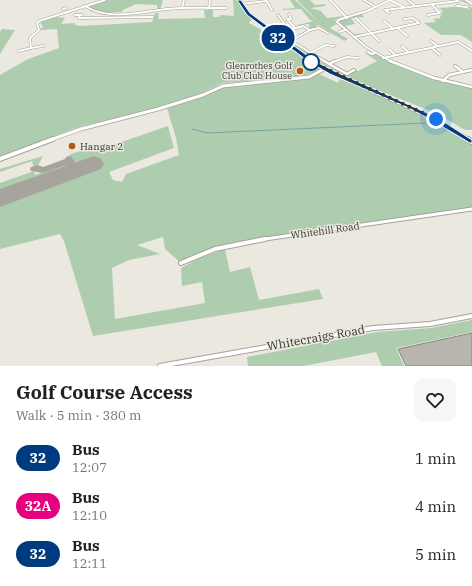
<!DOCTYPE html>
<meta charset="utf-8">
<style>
body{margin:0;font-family:"IBM Plex Serif",serif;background:#f6f6f6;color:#202124;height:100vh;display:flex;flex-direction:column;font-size:15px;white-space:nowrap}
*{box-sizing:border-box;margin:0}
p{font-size:13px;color:#757577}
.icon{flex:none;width:22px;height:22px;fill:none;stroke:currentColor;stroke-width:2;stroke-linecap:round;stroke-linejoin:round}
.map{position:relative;height:366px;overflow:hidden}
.details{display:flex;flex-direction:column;background:#fff;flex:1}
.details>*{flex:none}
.badge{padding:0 8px;border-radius:13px;font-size:14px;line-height:26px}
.you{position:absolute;width:20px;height:20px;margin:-10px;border:3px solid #fff;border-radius:50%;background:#1a73e8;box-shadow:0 0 0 6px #1a73e833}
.map>.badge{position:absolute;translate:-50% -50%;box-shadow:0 0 0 2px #fff}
.round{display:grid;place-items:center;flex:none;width:42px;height:42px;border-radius:8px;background:#f6f6f6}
.overview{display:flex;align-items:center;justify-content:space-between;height:68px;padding:0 16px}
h1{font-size:19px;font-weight:700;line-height:30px}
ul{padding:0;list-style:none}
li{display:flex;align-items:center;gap:12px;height:48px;padding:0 16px}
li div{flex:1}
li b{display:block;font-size:15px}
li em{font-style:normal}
li .badge{min-width:44px;font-weight:700;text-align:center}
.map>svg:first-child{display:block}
.green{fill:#aecdae}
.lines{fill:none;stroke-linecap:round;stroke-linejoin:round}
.stream{stroke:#71a4a4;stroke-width:1}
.taxiway{fill:#a6a49d;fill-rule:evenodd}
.runway{fill:#a6a49d;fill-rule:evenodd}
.building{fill:#b7b5ad;stroke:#88877f}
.minor-far3-casing{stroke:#a4a29a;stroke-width:3}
.minor-far2-casing{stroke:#a4a29a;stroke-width:4}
.minor-far1-casing{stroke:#a4a29a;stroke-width:5}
.minor-casing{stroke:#a4a29a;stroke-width:6}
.tertiary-far2-casing{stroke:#a4a29a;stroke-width:3.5}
.tertiary-far1-casing{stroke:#a4a29a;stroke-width:4.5}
.tertiary-casing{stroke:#a4a29a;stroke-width:6}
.minor-far3{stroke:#fff;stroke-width:2}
.minor-far2{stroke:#fff;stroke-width:2.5}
.minor-far1{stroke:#fff;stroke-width:3}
.minor{stroke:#fff;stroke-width:4}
.tertiary-far2{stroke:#fff;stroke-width:2.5}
.tertiary-far1{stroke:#fff;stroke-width:3}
.tertiary{stroke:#fff;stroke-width:4}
.line{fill:#003b80;stroke:#fff}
.walk{stroke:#363532;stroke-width:4;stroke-dasharray:0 7.2}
.stop-dot{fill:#fff;stroke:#003b80;stroke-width:2}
.poi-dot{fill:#b6560f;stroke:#eae8df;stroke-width:1.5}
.labels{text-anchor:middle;stroke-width:3;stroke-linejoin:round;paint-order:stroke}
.far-poi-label{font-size:9px;fill:#363532;stroke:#eae8df;text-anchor:end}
.poi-label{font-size:10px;fill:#363532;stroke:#eae8df;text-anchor:start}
.street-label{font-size:10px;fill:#363532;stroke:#eae8df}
.near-street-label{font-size:12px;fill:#363532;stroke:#eae8df}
</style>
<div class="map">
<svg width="472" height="366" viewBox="0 0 472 366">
<rect width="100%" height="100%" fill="#eae8df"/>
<g class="green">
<path d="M105,0H163L160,10H157V5L136,4L123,10L122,12C109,12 95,15 85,6Z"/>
<polygon points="233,0 239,0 253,18 249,23 272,36 321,70 300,77 222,83 202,93 180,100 138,113 82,126 0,156 0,75 28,59 59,48 57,29 39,30 43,27 40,22 57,17 65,18 61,24 75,23 75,25 80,26 152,22 155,13 159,13 158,19 205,18 204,10 213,10 213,17 219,17 220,15 234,16"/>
<polygon points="290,0 295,0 322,25 297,0 310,0 315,5 324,4 326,6 310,8 321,11 327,18 344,16 335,20 336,24 330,28 348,39 344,41 318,25 312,30 308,28 310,26 308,24 293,26 314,21 310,20 301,9 283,10 282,9 295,8"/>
<polygon points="459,0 464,0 472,8 472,42 461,35 441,35 424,23 436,22 433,19 440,18 443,11 439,8 454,7 470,9 468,4"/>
<polygon points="362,14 364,17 351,18 355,24 345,26 354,34 369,33 354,35 338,22 341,19"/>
<polygon points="2,29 15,30 0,54 0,32"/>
<path d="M291,29L293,31L284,34L283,36L286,39L331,68L346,75L356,70L358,71L377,61L365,53L368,52L372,54L375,53C405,72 438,79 472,87V130H465L438,114L333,72L318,64L279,35Z"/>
<polygon points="319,74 338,83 340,79 427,116 472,145 472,209 344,227 215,249 181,263 165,249 163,237 137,245 160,254 129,260 112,268 115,319 205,303 202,282 182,286 181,268 200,258 225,249 230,272 250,267 259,300 319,289 323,299 93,336 64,241 60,234 0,249 0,202 80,173 82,174 96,169 93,162 74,167 69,155 99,144 101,149 168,126 174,148 109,172 113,180 122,182 126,174 179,155 176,138 167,108 207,95 228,85 297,80"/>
<polygon points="43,156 37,167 34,168 32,161 0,172 0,169"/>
<polygon points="65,164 69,166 65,172 0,195 0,183 34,171 35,175"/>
<polygon points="472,320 472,332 396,348 404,366 382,366 376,352 303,366 248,366 247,357 377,332 431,328"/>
</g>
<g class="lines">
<polyline class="stream" points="192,129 207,133 426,123"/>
<g class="taxiway">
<path d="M69,156L72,157C78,169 74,162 85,166L86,168L85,170L73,172L63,178L59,175L66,168V165L43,173L31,171L30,169L31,167L38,165L43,167L65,159L66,157Z"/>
<polygon points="0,193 6,194 8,197 6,200 0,201"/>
</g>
<polygon class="runway" points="94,156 101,159 104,164 101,169 0,207 0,189"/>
</g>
<polygon class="building" points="472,333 472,366 406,366 398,349"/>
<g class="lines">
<g class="minor-far3-casing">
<g id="minor-far3">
<polyline points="266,0 272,10"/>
<polyline points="330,0 347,18"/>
<polyline points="364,0 376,7"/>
<polyline points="390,0 367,11 338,20 337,22 366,47 392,62"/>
<polyline points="390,0 404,7"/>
<polyline points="408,0 415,6"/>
<polyline points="466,0 472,4"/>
<polyline points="241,4 266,1"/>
<path d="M85,6C108,21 141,12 167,9C186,7 207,8 226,8"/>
<polyline points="457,6 467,7"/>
<polyline points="182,8 184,0"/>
<polyline points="209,8 210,0"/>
<polyline points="63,9 66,8"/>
<polyline points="389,13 385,10 458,1 457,0"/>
<polyline points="289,14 291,19 287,19 295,28"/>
<polyline points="75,15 82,15"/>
<polyline points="80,15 79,18 153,17"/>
<polyline points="278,15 286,26"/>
<polyline points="428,15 440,13 432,5"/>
<polyline points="356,18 379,41"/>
<polyline points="404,19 413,18 419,23"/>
<polyline points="384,21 393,29"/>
<polyline points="398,28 407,36"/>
<polyline points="272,32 279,33 303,26 310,30"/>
<polyline points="339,32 345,30"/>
<polyline points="354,37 419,23"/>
<polyline points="431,41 437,46"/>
<polyline points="402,46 408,52"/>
<polyline points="31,48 43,46"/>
<polyline points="432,48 440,55"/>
<polyline points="389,49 395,55"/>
<polyline points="19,51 31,48 30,38 39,30 37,23 39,21 105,0"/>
<polyline points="368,52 372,54 375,53"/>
<polyline points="310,53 326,45 334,46"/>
<polyline points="383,58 458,42 472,51"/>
<polyline points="326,62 291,41 310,30 319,28 328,33"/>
<polyline points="333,62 347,57 358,58"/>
</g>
</g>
<g class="minor-far2-casing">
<g id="minor-far2">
<polyline points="324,61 347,74 354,70"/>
<polyline points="390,61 434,78 472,87"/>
<polyline points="329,64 335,61"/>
<polyline points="455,66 463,72"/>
<polyline points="443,81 449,75 472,70"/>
</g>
</g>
<g class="minor-far1-casing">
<polyline id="minor-far1" points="258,240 472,209"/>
</g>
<g class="minor-casing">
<g id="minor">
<polyline points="181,263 215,249 265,239"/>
<polyline points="160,366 373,328 430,324 472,316"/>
</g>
</g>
<g class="tertiary-far2-casing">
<polyline id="tertiary-far2" points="239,0 248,14 313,62"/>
</g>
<g class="tertiary-far1-casing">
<g id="tertiary-far1">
<polyline points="311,61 339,76 435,119 469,140"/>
<polyline points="50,140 81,129 158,109 203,95 223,86 309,77 324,69"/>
</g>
</g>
<g class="tertiary-casing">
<g id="tertiary">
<polyline points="468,139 472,142"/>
<polyline points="0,159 53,139"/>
</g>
</g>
<use href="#minor-far3" class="minor-far3"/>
<use href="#minor-far2" class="minor-far2"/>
<use href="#minor-far1" class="minor-far1"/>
<use href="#minor" class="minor"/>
<use href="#tertiary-far2" class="tertiary-far2"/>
<use href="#tertiary-far1" class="tertiary-far1"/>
<use href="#tertiary" class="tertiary"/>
</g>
<polygon class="line" points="237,0 241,0 250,13 313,60 334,71 438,118 472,140 472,143 470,143 433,121 409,108 330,74 309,62 247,15"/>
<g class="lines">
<polyline class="walk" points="311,62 436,119"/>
</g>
<circle class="stop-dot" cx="311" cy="62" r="8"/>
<g class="poi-dot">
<circle cx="300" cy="71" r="4"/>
<circle cx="72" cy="146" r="4"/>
</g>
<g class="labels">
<g class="far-poi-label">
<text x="292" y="69">Glenrothes Golf<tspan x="292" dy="10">Club Club House</tspan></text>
</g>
<g class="poi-label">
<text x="80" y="150">Hangar 2</text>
</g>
<g class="street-label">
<text transform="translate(325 230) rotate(-8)" y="4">Whitehill Road</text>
</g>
<g class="near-street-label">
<text transform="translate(316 338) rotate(-10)" y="4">Whitecraigs Road</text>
</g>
</g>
</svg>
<div class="you" style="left:436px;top:119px"></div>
<b class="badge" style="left:278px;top:38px;background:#003b80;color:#fff">32</b>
</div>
<section class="details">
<div class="overview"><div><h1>Golf Course Access</h1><p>Walk · 5 min · 380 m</p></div><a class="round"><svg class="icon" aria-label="heart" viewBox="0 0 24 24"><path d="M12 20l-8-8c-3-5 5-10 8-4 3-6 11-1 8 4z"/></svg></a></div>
<ul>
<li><span class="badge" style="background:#003b80;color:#fff">32</span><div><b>Bus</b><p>12:07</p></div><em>1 min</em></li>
<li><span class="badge" style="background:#e6007e;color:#fff">32A</span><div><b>Bus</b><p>12:10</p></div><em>4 min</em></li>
<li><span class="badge" style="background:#003b80;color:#fff">32</span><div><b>Bus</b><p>12:11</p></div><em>5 min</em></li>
</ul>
</section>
